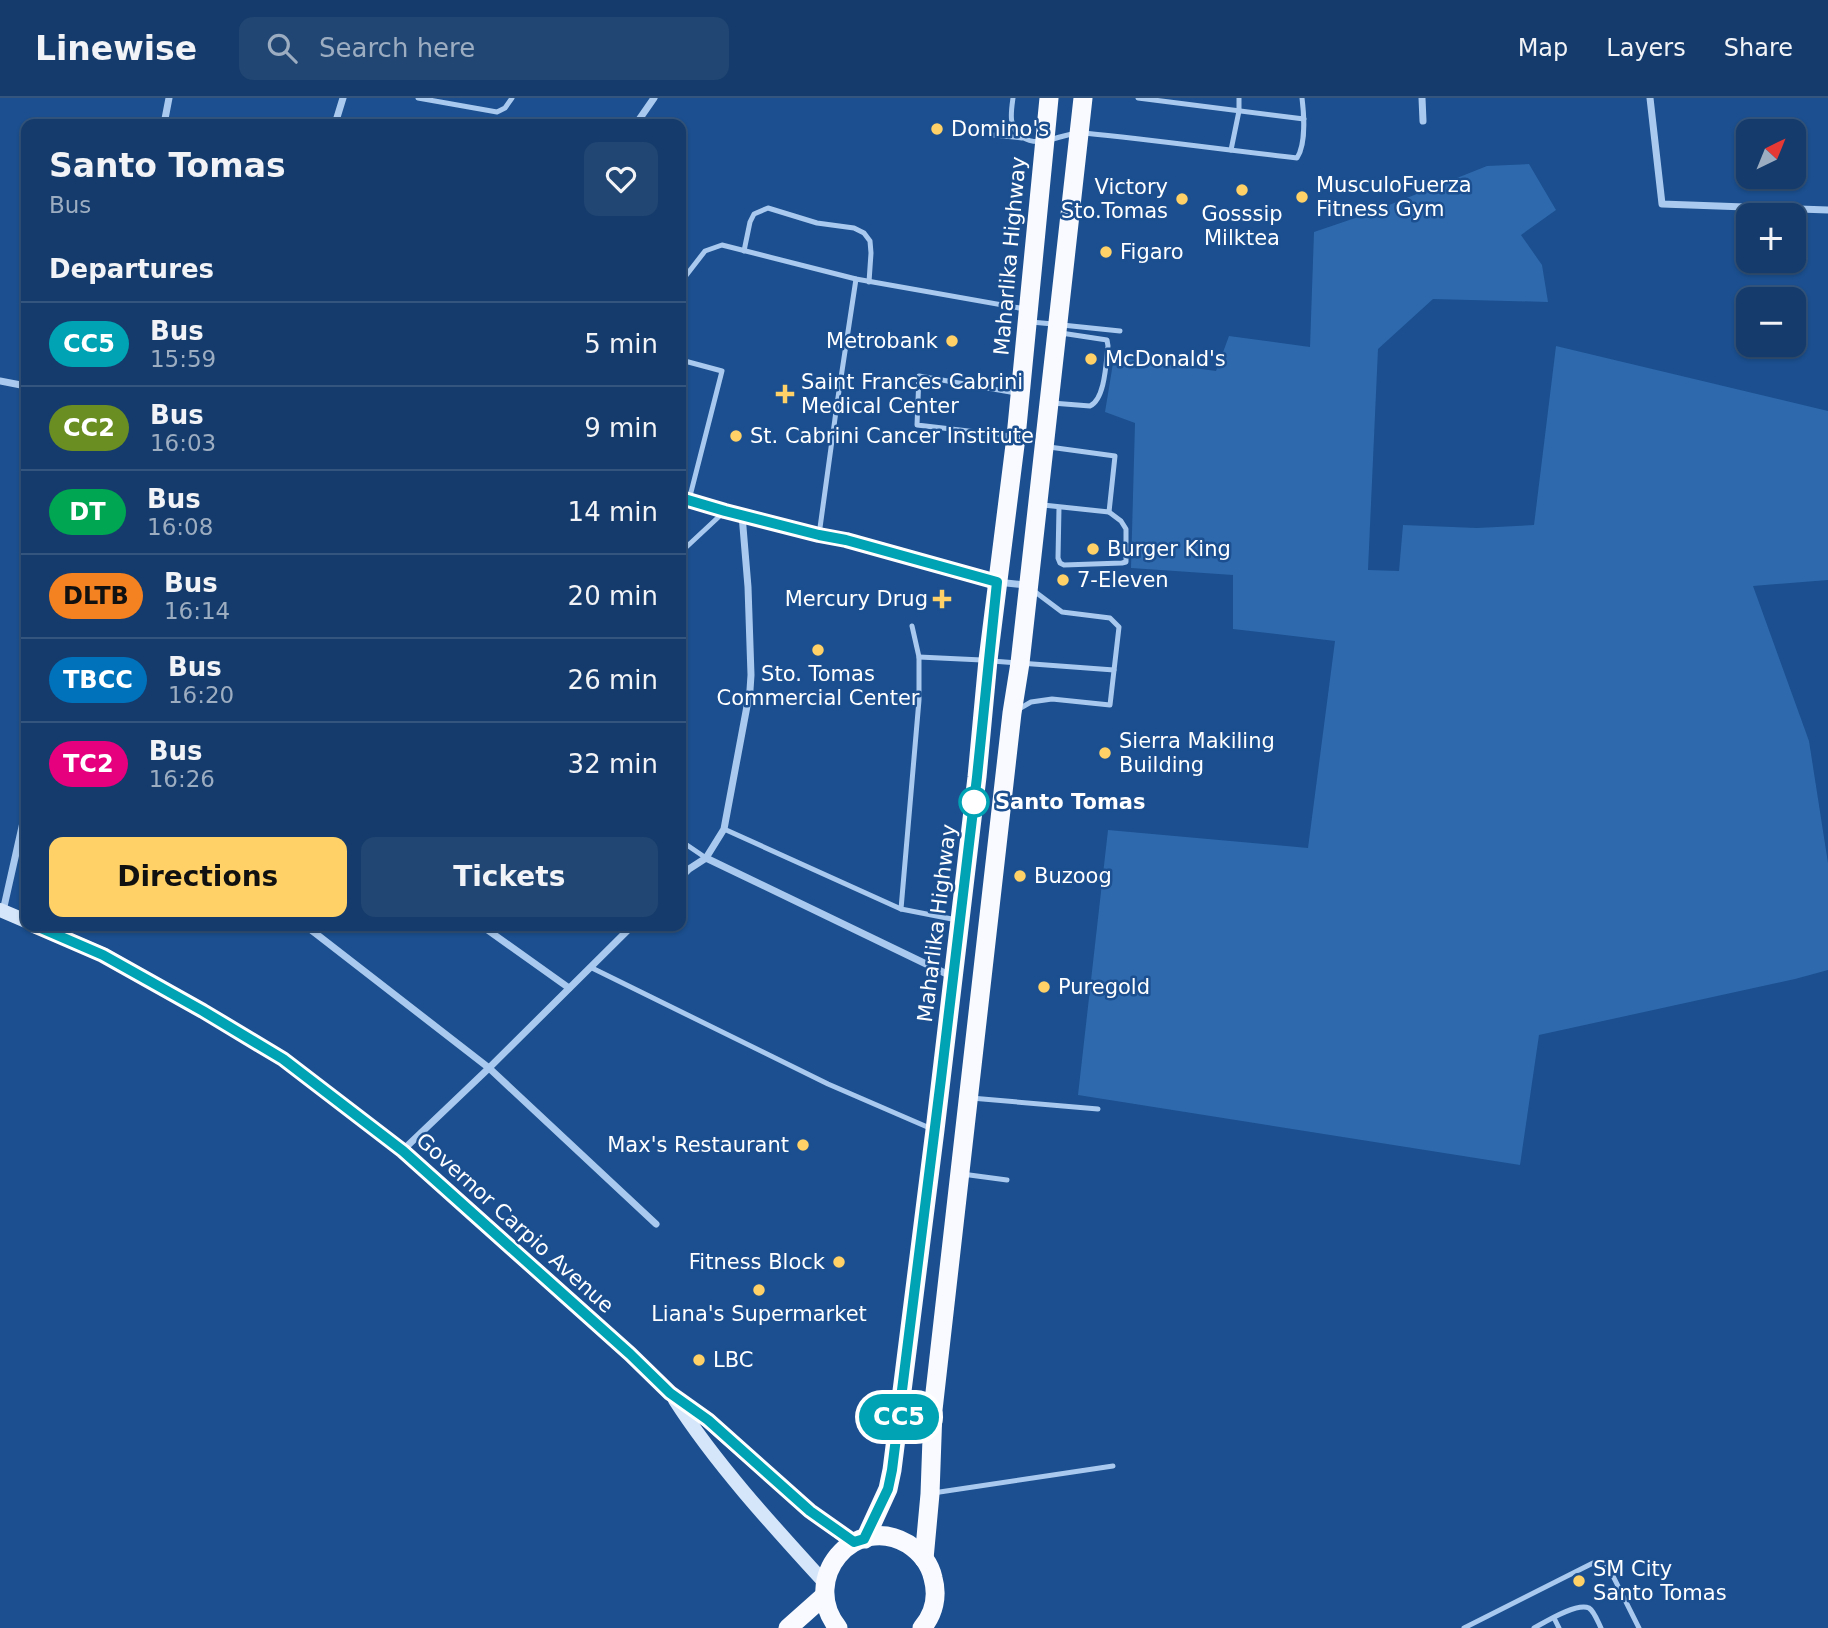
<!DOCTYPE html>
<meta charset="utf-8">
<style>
body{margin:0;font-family:"DejaVu Sans",sans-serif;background:#214673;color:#f1f3f6;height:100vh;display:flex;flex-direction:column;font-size:26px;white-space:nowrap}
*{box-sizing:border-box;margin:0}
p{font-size:23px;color:#9dadc1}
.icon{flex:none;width:38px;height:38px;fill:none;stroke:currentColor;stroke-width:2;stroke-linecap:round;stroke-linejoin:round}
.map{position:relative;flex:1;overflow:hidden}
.details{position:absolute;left:21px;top:21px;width:665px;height:812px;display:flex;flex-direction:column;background:#143b6b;border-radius:14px;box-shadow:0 2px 5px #0004,0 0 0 2px #33557e}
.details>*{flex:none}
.badge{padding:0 14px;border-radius:23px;font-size:24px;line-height:46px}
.needle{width:46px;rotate:43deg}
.tools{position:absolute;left:1736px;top:21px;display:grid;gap:14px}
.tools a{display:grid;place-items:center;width:70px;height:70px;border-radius:14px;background:#143b6b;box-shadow:0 2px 5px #0004,0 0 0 2px #33557e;font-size:35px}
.map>.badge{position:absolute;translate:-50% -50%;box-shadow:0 0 0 4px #fff}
h2{padding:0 28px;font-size:26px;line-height:63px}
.round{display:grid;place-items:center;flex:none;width:74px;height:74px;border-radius:14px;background:#214673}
.headline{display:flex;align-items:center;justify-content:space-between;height:119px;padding:0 28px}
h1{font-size:33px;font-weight:800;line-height:52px}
.button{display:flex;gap:14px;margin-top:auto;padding:14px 28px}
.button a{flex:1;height:80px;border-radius:14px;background:#ffd166;color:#111;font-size:28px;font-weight:800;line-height:80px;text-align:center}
.button a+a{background:#214673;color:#f1f3f6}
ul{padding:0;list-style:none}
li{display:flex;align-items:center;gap:21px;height:84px;padding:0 28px;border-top:2px solid #33557e}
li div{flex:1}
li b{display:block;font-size:26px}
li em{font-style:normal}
li .badge{min-width:77px;font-weight:700;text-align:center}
header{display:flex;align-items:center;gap:42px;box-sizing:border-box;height:98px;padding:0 35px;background:#143b6b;border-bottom:2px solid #33557e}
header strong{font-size:33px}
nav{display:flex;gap:38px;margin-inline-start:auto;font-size:24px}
.search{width:490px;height:63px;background:#214673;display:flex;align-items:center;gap:18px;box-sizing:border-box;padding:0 24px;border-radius:14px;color:#9dadc1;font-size:26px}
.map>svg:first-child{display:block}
.green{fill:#2e69ad}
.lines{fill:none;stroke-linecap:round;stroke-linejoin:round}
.service{stroke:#a9c9ee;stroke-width:5}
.minor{stroke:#a9c9ee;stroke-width:7}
.secondary{stroke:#d6e6fa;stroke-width:14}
.trunk{stroke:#f8faff;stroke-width:19}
.line-casing{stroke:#fff;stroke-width:16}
.line{stroke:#00a3b4;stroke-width:10}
.poi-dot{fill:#ffd166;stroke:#1b4f8f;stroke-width:2.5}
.stop-dot{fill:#fff;stroke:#00a3b4;stroke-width:3.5}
.labels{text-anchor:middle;stroke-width:5;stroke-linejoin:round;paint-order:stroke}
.poi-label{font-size:21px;fill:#fff;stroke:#1b4f8f;text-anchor:start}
.street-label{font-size:21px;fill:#fff;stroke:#1b4f8f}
.stop-label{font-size:21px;font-weight:bold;fill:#fff;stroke:#1b4f8f;text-anchor:start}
</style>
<header>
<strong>Linewise</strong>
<div class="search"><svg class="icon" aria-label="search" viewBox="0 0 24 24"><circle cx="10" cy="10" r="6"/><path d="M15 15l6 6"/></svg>Search here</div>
<nav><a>Map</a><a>Layers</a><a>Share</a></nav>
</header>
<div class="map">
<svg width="1828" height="1530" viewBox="0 0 1828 1530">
<rect width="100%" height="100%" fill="#1b4f8f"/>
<polygon class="green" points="1529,66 1556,112 1521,137 1542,167 1548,204 1433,201 1378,251 1368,472 1399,473 1403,427 1477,430 1534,427 1556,248 1828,313 1828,482 1753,488 1809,643 1828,765 1828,872 1795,881 1539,937 1520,1067 1078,997 1108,732 1308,750 1335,543 1233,531 1233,477 1131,470 1135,325 1105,314 1114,259 1216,273 1229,238 1310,249 1314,134 1364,117 1487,68"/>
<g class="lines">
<g class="service">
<polyline points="418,0 497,14 505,10 512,0"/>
<path d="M1013,0C1011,14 1008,30 1022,39C1042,52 1063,33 1084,35C1155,42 1226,52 1297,60C1306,46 1304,16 1302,0"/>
<polyline points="1138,0 1304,21"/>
<polyline points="994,37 1022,40"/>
<polyline points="1231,52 1239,13 1239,0"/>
<polyline points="744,153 750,124 754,116 768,110 817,125 854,130 864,135 870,143 871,155 869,184"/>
<polyline points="681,184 705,153 722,147 856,181 1025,211"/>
<polyline points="1031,224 1053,226"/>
<polyline points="1062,227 1120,233"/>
<polyline points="681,262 722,273 689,402"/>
<path d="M1052,305L1090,308C1105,301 1106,265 1108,248L1107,242L1061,235"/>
<polyline points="1011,338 917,327 919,278 1016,295"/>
<polyline points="1043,407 1109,414 1115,358 1049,349"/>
<polyline points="1059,410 1058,460 1060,465 1064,467 1122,465 1126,464 1126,431 1121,423 1109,414"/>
<polyline points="819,437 837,306 856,181"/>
<polyline points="681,454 725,413"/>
<polyline points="912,528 919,559 919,602 901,811 957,822"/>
<polyline points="919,559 982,562"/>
<polyline points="992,563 1114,572"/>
<polyline points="1017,612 1031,604 1052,601 1110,607 1119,529 1110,520 1062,514 1034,493"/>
<polyline points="724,731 901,811"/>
<polyline points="681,743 706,760"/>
<polyline points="590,869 828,986 932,1031"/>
<polyline points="971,1000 1098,1011"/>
<polyline points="962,1076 1007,1082"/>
<polyline points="933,1395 1113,1368"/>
<polyline points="1554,1520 1559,1530"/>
<polyline points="1464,1530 1593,1465 1601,1467 1610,1472 1639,1530"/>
<path d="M1534,1530C1545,1524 1577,1504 1589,1510C1594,1513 1598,1524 1601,1530"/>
</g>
<g class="minor">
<polyline points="1422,0 1423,23"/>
<polyline points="1650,0 1662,106 1828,112"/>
<polyline points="164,26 169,0"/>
<polyline points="335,26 343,0"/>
<polyline points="636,26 654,0"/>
<polyline points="0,283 26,288"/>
<polyline points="681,400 725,413 819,437 846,442 997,484 1026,487"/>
<polyline points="706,760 724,731 750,592 751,577 748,489 742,417"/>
<polyline points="681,779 689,771 706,760 951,878"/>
<polyline points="3,813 26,711"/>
<polyline points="306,828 489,970 656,1126"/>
<polyline points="482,828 569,890"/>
<polyline points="403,1052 489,970 632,828"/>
</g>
<g class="secondary">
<polyline points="0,812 26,823"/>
<polyline points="36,828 104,857 203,913 283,961 403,1053 630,1256 670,1295 708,1323 810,1413 854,1445"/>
<path d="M675,1302C716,1366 773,1428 825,1485"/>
</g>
<g class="trunk">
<polyline points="865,1441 888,1391 892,1372 935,1032 977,679 988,562 1016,339 1049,0"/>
<polyline points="924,1461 930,1396 933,1312 1012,615 1020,565 1083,0"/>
<polyline points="788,1530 824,1498"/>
<path d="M838,1530C799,1481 854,1414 908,1446C920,1454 930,1466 933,1480C938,1498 934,1516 922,1530"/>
</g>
</g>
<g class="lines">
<g class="line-casing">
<polyline id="line" points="36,828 103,857 203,913 283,961 403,1053 630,1256 670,1295 708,1322 810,1413 854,1444 864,1441 888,1391 892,1372 941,981 977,679 997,484 846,442 819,437 725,413 681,400"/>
</g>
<use href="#line" class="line"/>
</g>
<g class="poi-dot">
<circle cx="937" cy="31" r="7"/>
<circle cx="1242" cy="92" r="7"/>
<circle cx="1302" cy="99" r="7"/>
<circle cx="1182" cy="101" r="7"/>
<circle cx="1106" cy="154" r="7"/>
<circle cx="952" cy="243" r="7"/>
<circle cx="1091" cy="261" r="7"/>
<path d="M781.5 285.5h7v7h7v7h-7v7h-7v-7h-7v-7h7z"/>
<circle cx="736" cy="338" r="7"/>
<circle cx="1093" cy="451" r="7"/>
<circle cx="1063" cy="482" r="7"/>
<path d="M938.5 490.5h7v7h7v7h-7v7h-7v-7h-7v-7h7z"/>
<circle cx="818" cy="552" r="7"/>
<circle cx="1105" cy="655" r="7"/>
<circle cx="1020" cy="778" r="7"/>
<circle cx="1044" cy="889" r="7"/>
<circle cx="803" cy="1047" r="7"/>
<circle cx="839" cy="1164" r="7"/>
<circle cx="759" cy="1192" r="7"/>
<circle cx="699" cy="1262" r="7"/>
<circle cx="1579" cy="1483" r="7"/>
</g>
<circle class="stop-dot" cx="974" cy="704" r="14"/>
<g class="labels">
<g class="poi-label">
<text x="951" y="38">Domino's</text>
<text x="1316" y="94">MusculoFuerza<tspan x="1316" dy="24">Fitness Gym</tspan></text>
<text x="1168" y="96" text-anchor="end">Victory<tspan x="1168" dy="24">Sto.Tomas</tspan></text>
<text x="1242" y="123" text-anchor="middle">Gosssip<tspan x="1242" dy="24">Milktea</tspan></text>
<text x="1120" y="161">Figaro</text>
<text x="938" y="250" text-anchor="end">Metrobank</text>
<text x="1105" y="268">McDonald's</text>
<text x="801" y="291">Saint Frances Cabrini<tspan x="801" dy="24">Medical Center</tspan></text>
<text x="750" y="345">St. Cabrini Cancer Institute</text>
<text x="1107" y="458">Burger King</text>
<text x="1077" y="489">7-Eleven</text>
<text x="928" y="508" text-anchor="end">Mercury Drug</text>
<text x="818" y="583" text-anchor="middle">Sto. Tomas<tspan x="818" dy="24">Commercial Center</tspan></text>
<text x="1119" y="650">Sierra Makiling<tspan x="1119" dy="24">Building</tspan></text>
<text x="1034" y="785">Buzoog</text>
<text x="1058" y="896">Puregold</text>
<text x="789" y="1054" text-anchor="end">Max's Restaurant</text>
<text x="825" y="1171" text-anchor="end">Fitness Block</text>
<text x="759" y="1223" text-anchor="middle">Liana's Supermarket</text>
<text x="713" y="1269">LBC</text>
<text x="1593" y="1478">SM City<tspan x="1593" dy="24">Santo Tomas</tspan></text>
</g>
<g class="street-label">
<text transform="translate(1010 158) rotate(-85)" y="7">Maharlika Highway</text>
<text transform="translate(937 825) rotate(-83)" y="7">Maharlika Highway</text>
<text transform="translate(515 1125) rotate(42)" y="7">Governor Carpio Avenue</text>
</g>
<g class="stop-label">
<text x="995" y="711">Santo Tomas</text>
</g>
</g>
</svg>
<div class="tools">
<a><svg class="needle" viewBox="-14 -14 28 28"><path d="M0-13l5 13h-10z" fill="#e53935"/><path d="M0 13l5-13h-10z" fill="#9dadc1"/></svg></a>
<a>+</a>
<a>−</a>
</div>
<b class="badge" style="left:899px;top:1319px;background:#00a3b4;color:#fff">CC5</b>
<section class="details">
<div class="headline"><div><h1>Santo Tomas</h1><p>Bus</p></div><a class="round"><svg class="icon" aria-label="heart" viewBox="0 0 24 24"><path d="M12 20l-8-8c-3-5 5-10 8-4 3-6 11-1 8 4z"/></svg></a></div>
<h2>Departures</h2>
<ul>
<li><span class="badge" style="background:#00a3b4;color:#fff">CC5</span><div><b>Bus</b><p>15:59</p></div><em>5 min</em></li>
<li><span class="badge" style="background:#6b8e23;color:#fff">CC2</span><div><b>Bus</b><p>16:03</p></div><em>9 min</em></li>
<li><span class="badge" style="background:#00a651;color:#fff">DT</span><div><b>Bus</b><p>16:08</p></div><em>14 min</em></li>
<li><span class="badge" style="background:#f58220;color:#111">DLTB</span><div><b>Bus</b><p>16:14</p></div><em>20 min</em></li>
<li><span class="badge" style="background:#0072bc;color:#fff">TBCC</span><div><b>Bus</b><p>16:20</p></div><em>26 min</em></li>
<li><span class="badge" style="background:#e6007e;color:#fff">TC2</span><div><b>Bus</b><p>16:26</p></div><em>32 min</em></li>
</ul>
<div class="button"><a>Directions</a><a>Tickets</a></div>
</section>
</div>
